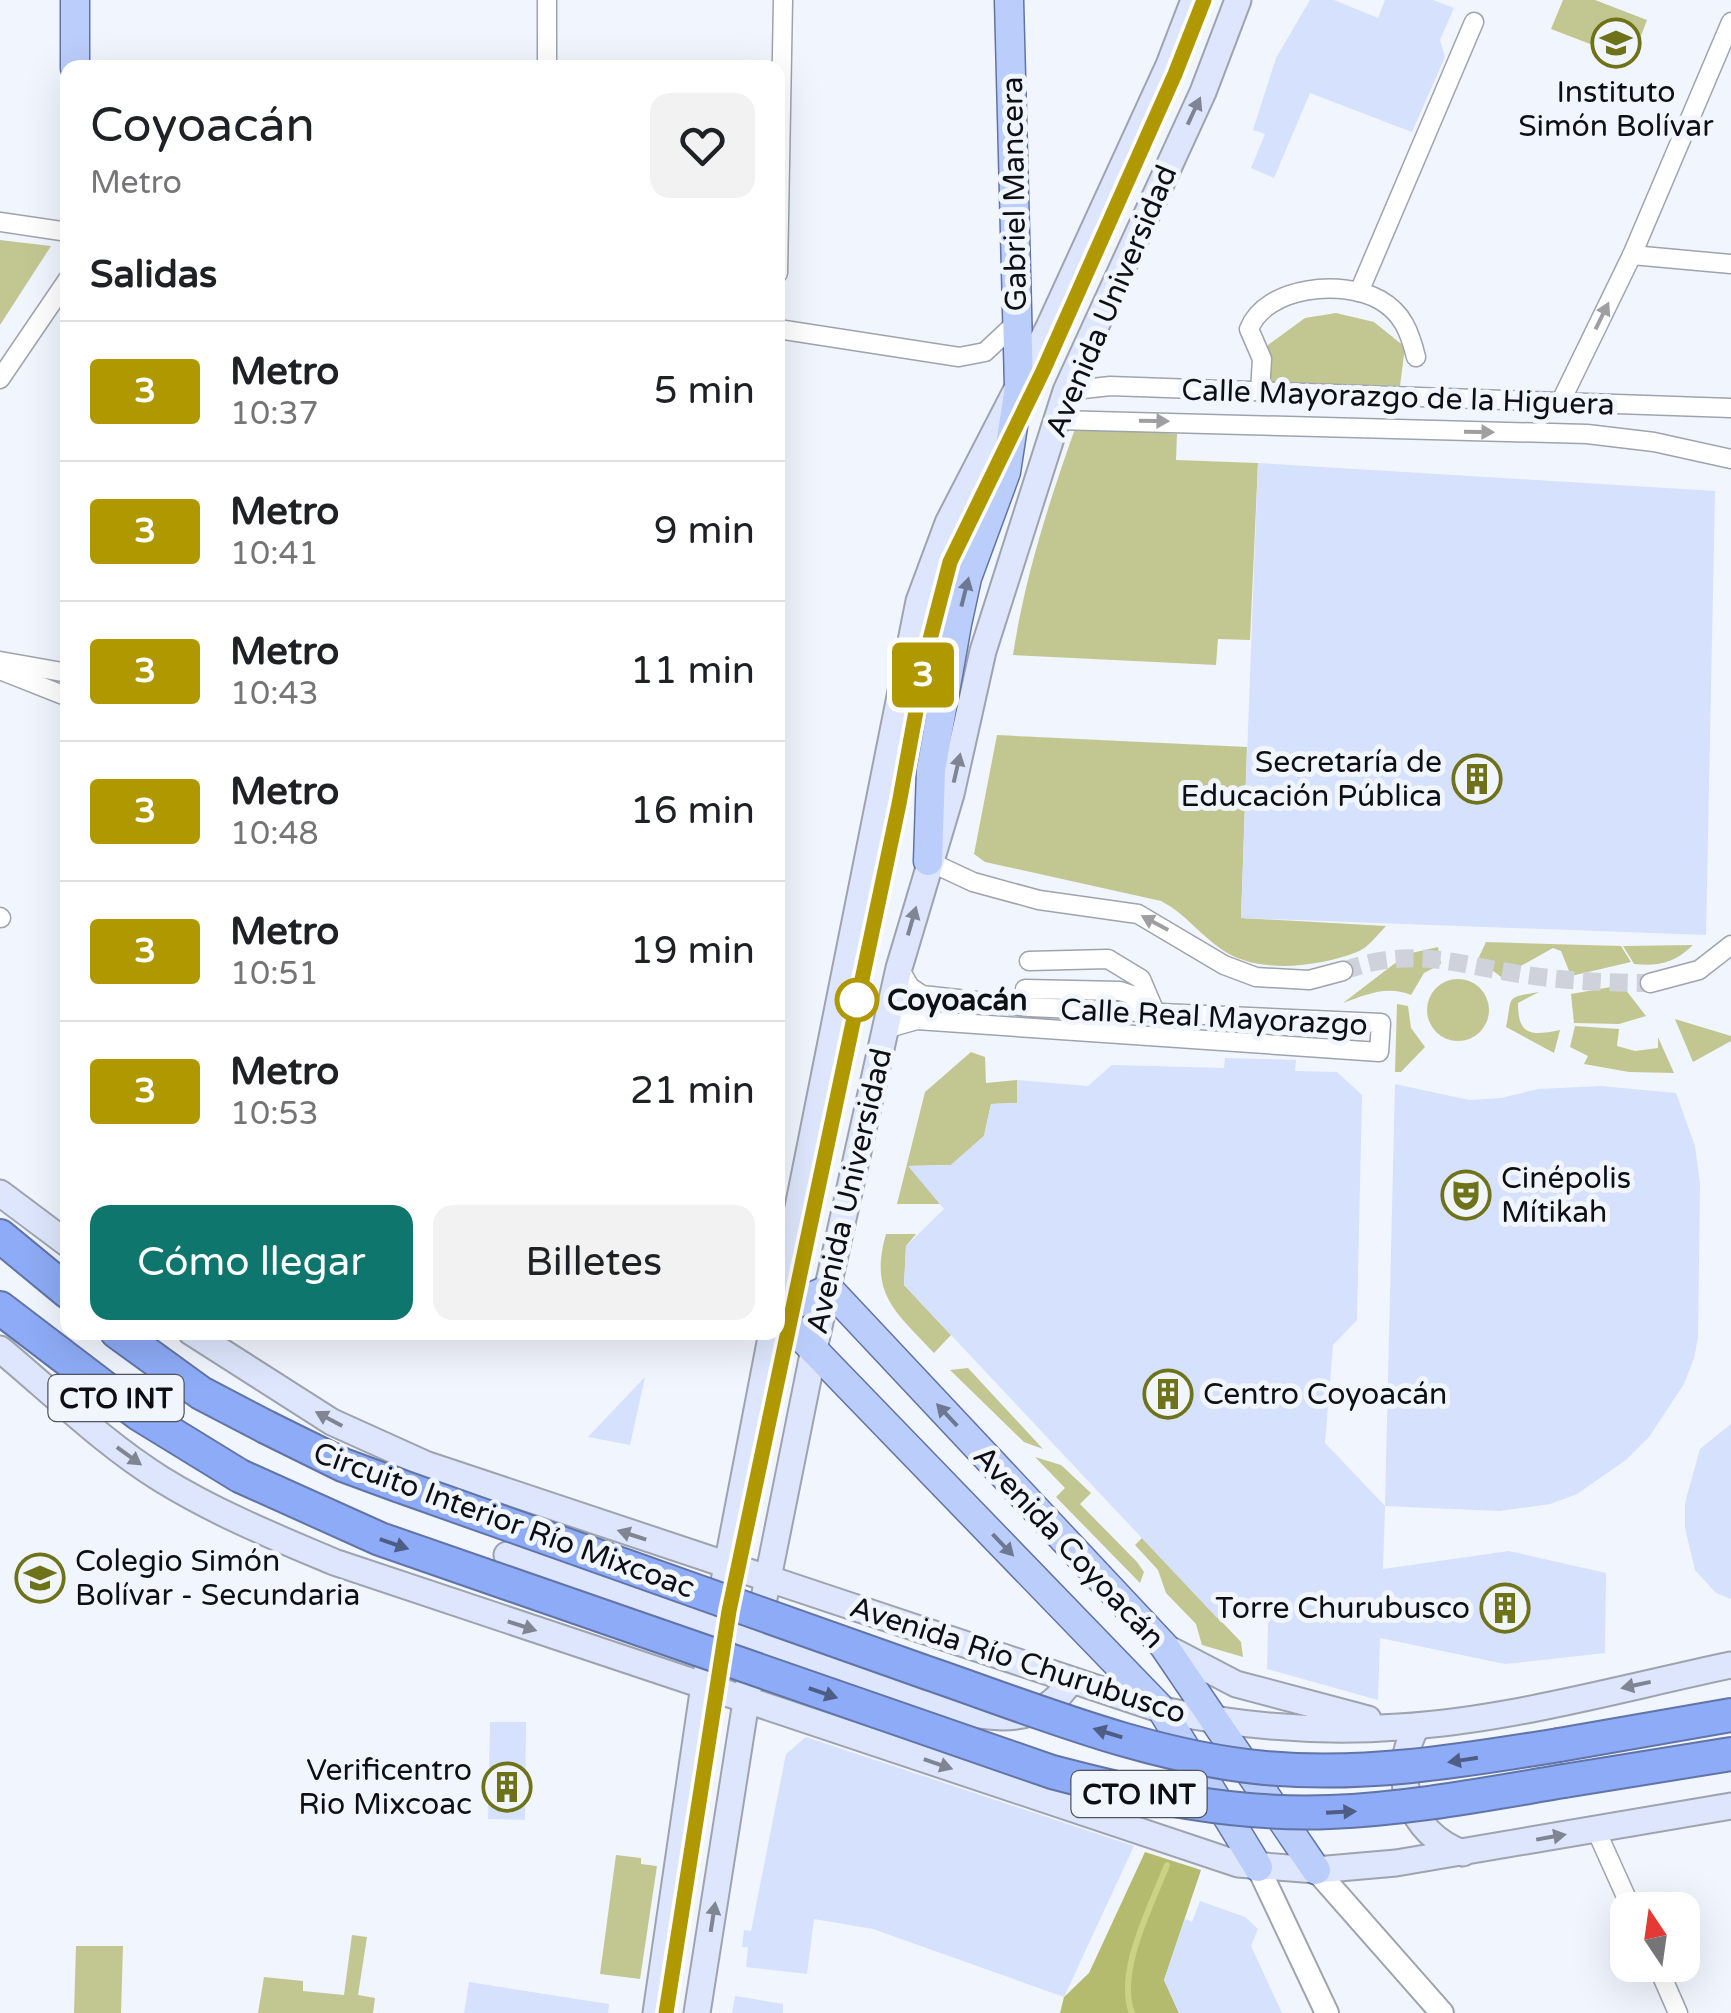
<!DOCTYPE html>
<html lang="es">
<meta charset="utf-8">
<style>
body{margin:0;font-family:"Varela Round",sans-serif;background:#f2f2f2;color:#202124;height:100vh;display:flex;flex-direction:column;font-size:38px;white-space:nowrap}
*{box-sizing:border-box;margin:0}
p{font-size:32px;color:#757577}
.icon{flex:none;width:55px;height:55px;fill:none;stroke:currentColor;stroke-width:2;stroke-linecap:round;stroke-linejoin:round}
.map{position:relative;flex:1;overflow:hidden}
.drawer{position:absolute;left:60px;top:60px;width:725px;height:1280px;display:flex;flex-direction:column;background:#fff;border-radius:20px;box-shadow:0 10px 40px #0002}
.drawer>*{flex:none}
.badge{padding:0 20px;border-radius:8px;font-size:35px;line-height:65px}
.needle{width:65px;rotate:347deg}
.controls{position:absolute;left:1610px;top:1892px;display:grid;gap:20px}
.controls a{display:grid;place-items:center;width:90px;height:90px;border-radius:20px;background:#fff;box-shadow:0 10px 40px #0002;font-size:50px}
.map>.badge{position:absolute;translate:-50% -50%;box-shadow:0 0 0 5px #fff}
h2{padding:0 30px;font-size:38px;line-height:90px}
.round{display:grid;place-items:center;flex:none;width:105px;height:105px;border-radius:20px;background:#f2f2f2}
.summary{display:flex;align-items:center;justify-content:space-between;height:170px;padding:0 30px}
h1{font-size:48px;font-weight:600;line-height:75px}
.button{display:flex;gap:20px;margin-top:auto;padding:20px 30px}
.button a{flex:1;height:115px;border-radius:20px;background:#0f766e;color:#fff;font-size:40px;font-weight:600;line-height:115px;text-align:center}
.button a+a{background:#f2f2f2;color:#202124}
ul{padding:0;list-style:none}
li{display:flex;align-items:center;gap:30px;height:140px;padding:0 30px;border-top:2px solid #e0e0e0}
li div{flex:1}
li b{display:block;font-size:38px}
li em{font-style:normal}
li .badge{min-width:110px;font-weight:700;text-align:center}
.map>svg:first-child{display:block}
.green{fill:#c2c792}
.forest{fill:#b5bb6e}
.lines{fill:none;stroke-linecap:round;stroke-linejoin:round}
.stream{stroke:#ccd284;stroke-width:6}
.building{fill:#d5e1fd}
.minor-tunnel{stroke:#cfd2db;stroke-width:18;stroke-dasharray:18 9;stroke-linecap:butt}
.minor-casing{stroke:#9ea3ae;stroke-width:21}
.tertiary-casing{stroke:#9ea3ae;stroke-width:26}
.secondary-casing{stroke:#9ea3ae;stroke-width:29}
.primary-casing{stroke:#6174a7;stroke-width:31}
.motorway-casing{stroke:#6174a7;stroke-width:36}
.minor{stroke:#fff;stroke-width:18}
.tertiary{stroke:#fff;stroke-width:22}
.secondary{stroke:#dde6fc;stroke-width:25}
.primary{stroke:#bbcdfa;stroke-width:28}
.motorway{stroke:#8dabf6;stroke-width:32}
.motorway-bridge-casing{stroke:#6174a7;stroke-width:36;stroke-linecap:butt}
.motorway-bridge{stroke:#8dabf6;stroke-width:32}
.oneway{fill:#808593}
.oneway2{fill:#9f9fa1}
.oneway3{fill:#6d7892}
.oneway4{fill:#4e5d84}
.line-casing{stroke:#fff;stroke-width:22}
.line{stroke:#af9800;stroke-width:15}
.stop-dot{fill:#fff;stroke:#af9800;stroke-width:5}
.labels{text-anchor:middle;stroke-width:10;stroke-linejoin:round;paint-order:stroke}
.shield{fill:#f1f5fe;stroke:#52545a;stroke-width:2.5}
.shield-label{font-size:28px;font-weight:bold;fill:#0e0f13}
.poi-label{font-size:30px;fill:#0e0f13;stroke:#f1f5fe;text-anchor:end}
.street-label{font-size:30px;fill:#0e0f13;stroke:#f1f5fe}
.stop-label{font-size:30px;font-weight:bold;fill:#0e0f13;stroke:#f1f5fe;text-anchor:start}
</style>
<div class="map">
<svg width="1731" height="2013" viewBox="0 0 1731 2013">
<rect width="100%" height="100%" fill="#f1f5fe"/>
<g class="green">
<polygon points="1563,0 1595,0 1647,20 1632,60 1551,29"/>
<polygon points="0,240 51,246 0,325"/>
<polygon points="1336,313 1374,322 1405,347 1400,386 1268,383 1268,345 1305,318"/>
<path d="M1076,426L1177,434L1176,460L1258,463L1250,640L1218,639L1216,665L1013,655C1025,576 1049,502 1076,426Z"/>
<path d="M997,735L1247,747L1241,918L1386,926C1378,934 1368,948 1357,952C1318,967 1257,975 1221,949C1199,934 1185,913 1161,901L985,862L974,854Z"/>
<polygon points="1486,942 1621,946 1631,962 1571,976 1561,951 1553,948 1501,977 1478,959"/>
<path d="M1693,945C1676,962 1658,967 1634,964L1623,946Z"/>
<path d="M1438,947L1441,964L1424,973L1411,995C1386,985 1366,995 1343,1003L1407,954Z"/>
<circle cx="1458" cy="1010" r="31"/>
<polygon points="1622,985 1646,1016 1619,1024 1574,1023 1571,994"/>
<path d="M1539,992L1518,1003C1518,1036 1531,1036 1560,1030L1554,1053L1506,1027C1513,995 1504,998 1539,992Z"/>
<polygon points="1397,1004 1408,1006 1411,1028 1425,1047 1401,1072 1395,1072"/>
<polygon points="1675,1019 1731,1036 1731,1041 1693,1062"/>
<polygon points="1575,1026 1619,1029 1617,1046 1635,1051 1658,1048 1658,1037 1674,1073 1629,1072 1584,1064 1588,1056 1570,1047"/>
<polygon points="971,1052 985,1057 986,1083 1017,1080 1017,1103 991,1104 984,1136 951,1165 909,1166 940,1204 897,1204 925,1092"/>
<path d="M886,1234H916L906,1246L904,1285L951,1335L934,1353C895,1311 869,1294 886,1234Z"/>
<polygon points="968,1368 1043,1449 1024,1442 950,1370"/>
<polygon points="1035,1457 1061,1465 1091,1493 1080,1504 1137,1562 1144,1572 1140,1583 1056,1497 1065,1488"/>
<polygon points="1142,1538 1241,1642 1243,1657 1202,1645 1196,1624 1166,1593 1158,1570 1135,1545"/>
<polygon points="616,1855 641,1858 641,1864 657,1866 640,1979 600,1974"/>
<polygon points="352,1935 367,1937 358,1995 375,1998 373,2013 258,2013 264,1977 303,1981 303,1991 344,1995"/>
<polygon points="76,1946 123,1946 121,2013 74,2013"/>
</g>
<polygon class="forest" points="1145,1852 1201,1870 1164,1980 1179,2013 1060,2013 1064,1997 1089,1973"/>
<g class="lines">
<path class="stream" d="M1132,2013C1116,1972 1151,1906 1167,1865"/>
</g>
<g class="building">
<polygon points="1310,0 1334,0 1378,18 1385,0 1433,0 1454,8 1440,40 1445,57 1412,132 1310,93 1274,178 1251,168 1265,134 1253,130 1276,58"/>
<polygon points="1258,463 1715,491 1706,935 1241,918"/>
<polygon points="1225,1058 1296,1060 1295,1071 1337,1072 1362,1095 1357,1320 1333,1345 1325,1443 1385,1506 1383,1569 1509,1551 1606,1573 1605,1653 1505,1664 1380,1638 1378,1700 1267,1669 1268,1620 1217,1618 904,1285 906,1246 944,1209 908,1166 951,1165 984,1136 991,1104 1017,1103 1017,1080 1088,1086 1112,1065 1224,1068"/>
<polygon points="1395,1084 1469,1100 1501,1098 1538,1089 1601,1086 1676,1093 1695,1146 1700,1184 1698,1338 1694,1358 1684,1384 1649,1437 1626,1460 1577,1494 1550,1504 1500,1511 1385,1506"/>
<polygon points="645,1377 630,1445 588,1437"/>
<polygon points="1731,1424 1731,1599 1716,1593 1695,1570 1685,1528 1685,1503 1700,1449"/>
<polygon points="490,1722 526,1722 525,1820 488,1819"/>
<polygon points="806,1737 1134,1846 1064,1997 873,1929 814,1919 807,1974 746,1967 748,1947 742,1947 744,1930 751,1931 786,1754"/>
<polygon points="1200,1901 1245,1917 1258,1929 1251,1946 1282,2013 1179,2013 1164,1980 1185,1919 1192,1922"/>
<polygon points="469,1982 609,2004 608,2013 464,2013"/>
<polygon points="735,1996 783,2004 783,2013 732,2013"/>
</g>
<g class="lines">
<path class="minor-tunnel" d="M1343,971C1415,945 1456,965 1526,975C1567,981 1608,983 1650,983"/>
<g class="minor-casing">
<g id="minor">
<polyline points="547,68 547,0"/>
<polyline points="0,222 68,232"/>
<polyline points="1632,255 1731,264"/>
<polyline points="778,273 783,0"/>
<polyline points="1359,292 1474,22"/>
<polyline points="778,329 959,357 985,352 1017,322"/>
<polyline points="0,379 68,279"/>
<polyline points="1066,391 1110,386 1731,408"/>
<path d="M1260,392L1262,359L1249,329C1266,286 1343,279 1380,300C1403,313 1410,333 1416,357"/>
<polyline points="1560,403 1632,255 1731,22"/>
<polyline points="1057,420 1587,434 1654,442 1731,459"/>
<polyline points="0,661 68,673"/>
<polyline points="0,670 68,697"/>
<polyline points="928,861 973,882 1039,900 1138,914 1224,965 1256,977 1309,980 1343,971"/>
<polyline points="0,917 1,918"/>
<polyline points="1029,961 1108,959 1141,979 1155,1012"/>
<polyline points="1650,983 1699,970 1731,945"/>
<polyline points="1025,989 1120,991 1150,1001"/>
<polyline points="885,1029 917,1020 1379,1052 1381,1023 1030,1007 922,995 910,987 899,968"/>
<polyline points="1596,1830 1632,1910"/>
<polyline points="1657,1965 1678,2013"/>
</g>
</g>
<g class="tertiary-casing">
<g id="tertiary">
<polyline points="1258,1867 1327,2013"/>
<polyline points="1316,1870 1442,2013"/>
</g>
</g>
<g class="secondary-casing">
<g id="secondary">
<polyline points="0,1193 68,1244"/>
<polyline points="778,1308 919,601 948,523 1049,327 1169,65 1194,0"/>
<path d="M191,1332L332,1422L425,1464L1162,1710C1239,1726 1319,1733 1399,1727C1510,1720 1622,1688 1731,1665"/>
<path d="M0,1349C53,1393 103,1443 161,1479C216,1513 275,1537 334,1562L1238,1864L1316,1870L1396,1863L1731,1806"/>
<path d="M507,1555L979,1715C1017,1721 1050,1715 1070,1681"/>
<polyline points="1167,1648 1236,1684 1368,1719"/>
<path d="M1417,1726C1389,1774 1409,1834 1463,1853"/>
<polyline points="656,2013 704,1685 772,1332"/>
<polyline points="697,2013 756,1638 814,1349 899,968 951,794 983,651 1066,391 1203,92 1238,0"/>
</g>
</g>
<g class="primary-casing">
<g id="primary">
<polyline points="75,0 75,68"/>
<polyline points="928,861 931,770 957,624 967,578 1006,472 1019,387 1009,0"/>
<polyline points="778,1312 829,1289 1164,1646 1316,1870"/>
<polyline points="778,1313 1162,1710 1258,1867"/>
</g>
</g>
<g class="motorway-casing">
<g id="motorway">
<polyline points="0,1236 68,1292"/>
<polyline points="0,1308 139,1414 240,1476"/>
<polyline points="117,1332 201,1393 266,1427"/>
<polyline points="1559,1745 1731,1715"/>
<polyline points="1564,1781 1731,1754"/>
</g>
</g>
<use href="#minor" class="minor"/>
<use href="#tertiary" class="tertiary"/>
<use href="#secondary" class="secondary"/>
<use href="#primary" class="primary"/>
<use href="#motorway" class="motorway"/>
<g class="motorway-bridge-casing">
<g id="motorway-bridge">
<path d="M266,1427L343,1465L400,1486C574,1548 748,1610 922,1671C1033,1709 1147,1757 1265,1768C1365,1777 1460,1761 1559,1745"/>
<path d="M240,1476L380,1539L1052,1772C1143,1796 1235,1816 1330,1812C1409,1809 1486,1794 1564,1781"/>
</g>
</g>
<use href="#motorway-bridge" class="motorway-bridge"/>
</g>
<defs><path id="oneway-solid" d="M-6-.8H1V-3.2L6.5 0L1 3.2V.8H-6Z" transform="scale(2.5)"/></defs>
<g class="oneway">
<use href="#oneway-solid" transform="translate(1194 111) rotate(-65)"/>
<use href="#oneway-solid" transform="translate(957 768) rotate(-77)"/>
<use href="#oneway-solid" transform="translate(912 921) rotate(-74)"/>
<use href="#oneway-solid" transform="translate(329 1419) rotate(-152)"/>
<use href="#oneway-solid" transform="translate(129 1456) rotate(36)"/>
<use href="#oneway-solid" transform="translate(632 1535) rotate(-162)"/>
<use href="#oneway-solid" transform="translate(522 1626) rotate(18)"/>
<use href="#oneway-solid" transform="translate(1636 1685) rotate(168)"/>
<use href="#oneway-solid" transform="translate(938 1764) rotate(19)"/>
<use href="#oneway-solid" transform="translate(1551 1837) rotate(-10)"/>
<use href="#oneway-solid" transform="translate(713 1917) rotate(-81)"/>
</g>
<g class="oneway2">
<use href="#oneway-solid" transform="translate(1602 316) rotate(-64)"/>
<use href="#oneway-solid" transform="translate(1154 421) rotate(1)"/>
<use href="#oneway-solid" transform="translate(1479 432) rotate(1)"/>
<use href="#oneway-solid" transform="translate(1155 923) rotate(-152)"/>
</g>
<g class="oneway3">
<use href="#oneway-solid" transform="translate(965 592) rotate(-76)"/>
<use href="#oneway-solid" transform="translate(947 1415) rotate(-133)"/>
<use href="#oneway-solid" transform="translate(1003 1545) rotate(46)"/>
</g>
<g class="oneway4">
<use href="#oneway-solid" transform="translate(394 1544) rotate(19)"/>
<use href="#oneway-solid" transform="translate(823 1693) rotate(19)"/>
<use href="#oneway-solid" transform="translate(1108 1733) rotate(-163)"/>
<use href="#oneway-solid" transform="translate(1463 1760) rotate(171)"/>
<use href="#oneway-solid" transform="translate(1341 1812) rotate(-3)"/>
</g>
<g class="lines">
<g class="line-casing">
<polyline id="line" points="666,2013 729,1611 899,804 927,651 950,562 1043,371 1175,74 1204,0"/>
</g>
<use href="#line" class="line"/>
</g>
<defs>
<g id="school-ring" transform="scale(2.5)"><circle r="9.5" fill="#f1f5fe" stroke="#6e7218" stroke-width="1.5"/><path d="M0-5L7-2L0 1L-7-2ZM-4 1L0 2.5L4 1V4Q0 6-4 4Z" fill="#6e7218"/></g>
<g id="building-ring" transform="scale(2.5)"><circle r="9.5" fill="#f1f5fe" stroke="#6e7218" stroke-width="1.5"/><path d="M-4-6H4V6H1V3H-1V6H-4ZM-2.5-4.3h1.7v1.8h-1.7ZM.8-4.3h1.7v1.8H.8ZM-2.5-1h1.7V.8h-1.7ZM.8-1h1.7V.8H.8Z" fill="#6e7218"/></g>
<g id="theatre-ring" transform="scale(2.5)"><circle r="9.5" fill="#f1f5fe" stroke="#6e7218" stroke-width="1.5"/><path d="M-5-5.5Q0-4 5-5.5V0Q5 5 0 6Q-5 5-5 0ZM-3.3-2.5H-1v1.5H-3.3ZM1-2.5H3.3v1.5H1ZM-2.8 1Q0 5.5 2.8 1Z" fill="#6e7218"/></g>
</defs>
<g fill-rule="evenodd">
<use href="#school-ring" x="1616" y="43"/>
<use href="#building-ring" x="1477" y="779"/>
<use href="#theatre-ring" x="1466" y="1195"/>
<use href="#building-ring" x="1168" y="1394"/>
<use href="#school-ring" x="40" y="1578"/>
<use href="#building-ring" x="1505" y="1608"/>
<use href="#building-ring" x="507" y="1787"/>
</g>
<circle class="stop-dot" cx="857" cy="1000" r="20"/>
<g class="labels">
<g class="shield">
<rect x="48.5" y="1375" width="135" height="46" rx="8"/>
<rect x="1071.5" y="1771" width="135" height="46" rx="8"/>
</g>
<g class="shield-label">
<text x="116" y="1408">CTO INT</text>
<text x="1139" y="1804">CTO INT</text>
</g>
<g class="poi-label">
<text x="1616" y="102" text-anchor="middle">Instituto<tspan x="1616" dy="34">Simón Bolívar</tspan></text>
<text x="1442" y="772">Secretaría de<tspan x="1442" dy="34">Educación Pública</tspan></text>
<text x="1501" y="1188" text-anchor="start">Cinépolis<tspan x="1501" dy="34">Mítikah</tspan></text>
<text x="1203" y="1404" text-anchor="start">Centro Coyoacán</text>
<text x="75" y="1571" text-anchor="start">Colegio Simón<tspan x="75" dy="34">Bolívar - Secundaria</tspan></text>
<text x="1470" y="1618">Torre Churubusco</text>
<text x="472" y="1780">Verificentro<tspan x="472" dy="34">Rio Mixcoac</tspan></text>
</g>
<g class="street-label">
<text transform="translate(1014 194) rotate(-91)" y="10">Gabriel Mancera</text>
<text transform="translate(1111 301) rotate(-67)" y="10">Avenida Universidad</text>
<text transform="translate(1398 397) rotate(2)" y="10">Calle Mayorazgo de la Higuera</text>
<text transform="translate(1214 1017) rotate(3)" y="10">Calle Real Mayorazgo</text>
<text transform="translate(849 1191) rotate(-77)" y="10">Avenida Universidad</text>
<text transform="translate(504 1520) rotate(20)" y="10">Circuito Interior Río Mixcoac</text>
<text transform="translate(1069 1547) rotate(47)" y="10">Avenida Coyoacán</text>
<text transform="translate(1018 1660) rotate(18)" y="10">Avenida Río Churubusco</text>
</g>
<g class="stop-label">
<text x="887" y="1010">Coyoacán</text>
</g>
</g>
</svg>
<div class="controls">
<a><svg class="needle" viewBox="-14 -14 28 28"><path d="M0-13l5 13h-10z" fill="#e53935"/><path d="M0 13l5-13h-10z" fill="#757577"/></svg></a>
</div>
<b class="badge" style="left:923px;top:675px;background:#af9800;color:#fff">3</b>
<section class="drawer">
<div class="summary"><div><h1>Coyoacán</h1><p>Metro</p></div><a class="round"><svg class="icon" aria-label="heart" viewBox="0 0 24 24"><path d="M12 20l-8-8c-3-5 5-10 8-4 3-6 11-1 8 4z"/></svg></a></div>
<h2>Salidas</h2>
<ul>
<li><span class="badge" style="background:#af9800;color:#fff">3</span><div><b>Metro</b><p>10:37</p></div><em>5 min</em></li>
<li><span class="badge" style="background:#af9800;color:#fff">3</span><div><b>Metro</b><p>10:41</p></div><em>9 min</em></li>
<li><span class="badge" style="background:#af9800;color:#fff">3</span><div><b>Metro</b><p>10:43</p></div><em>11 min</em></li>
<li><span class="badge" style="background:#af9800;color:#fff">3</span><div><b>Metro</b><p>10:48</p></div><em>16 min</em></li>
<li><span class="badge" style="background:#af9800;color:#fff">3</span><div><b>Metro</b><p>10:51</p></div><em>19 min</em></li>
<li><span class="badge" style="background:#af9800;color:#fff">3</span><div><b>Metro</b><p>10:53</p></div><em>21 min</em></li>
</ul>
<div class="button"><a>Cómo llegar</a><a>Billetes</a></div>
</section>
</div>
